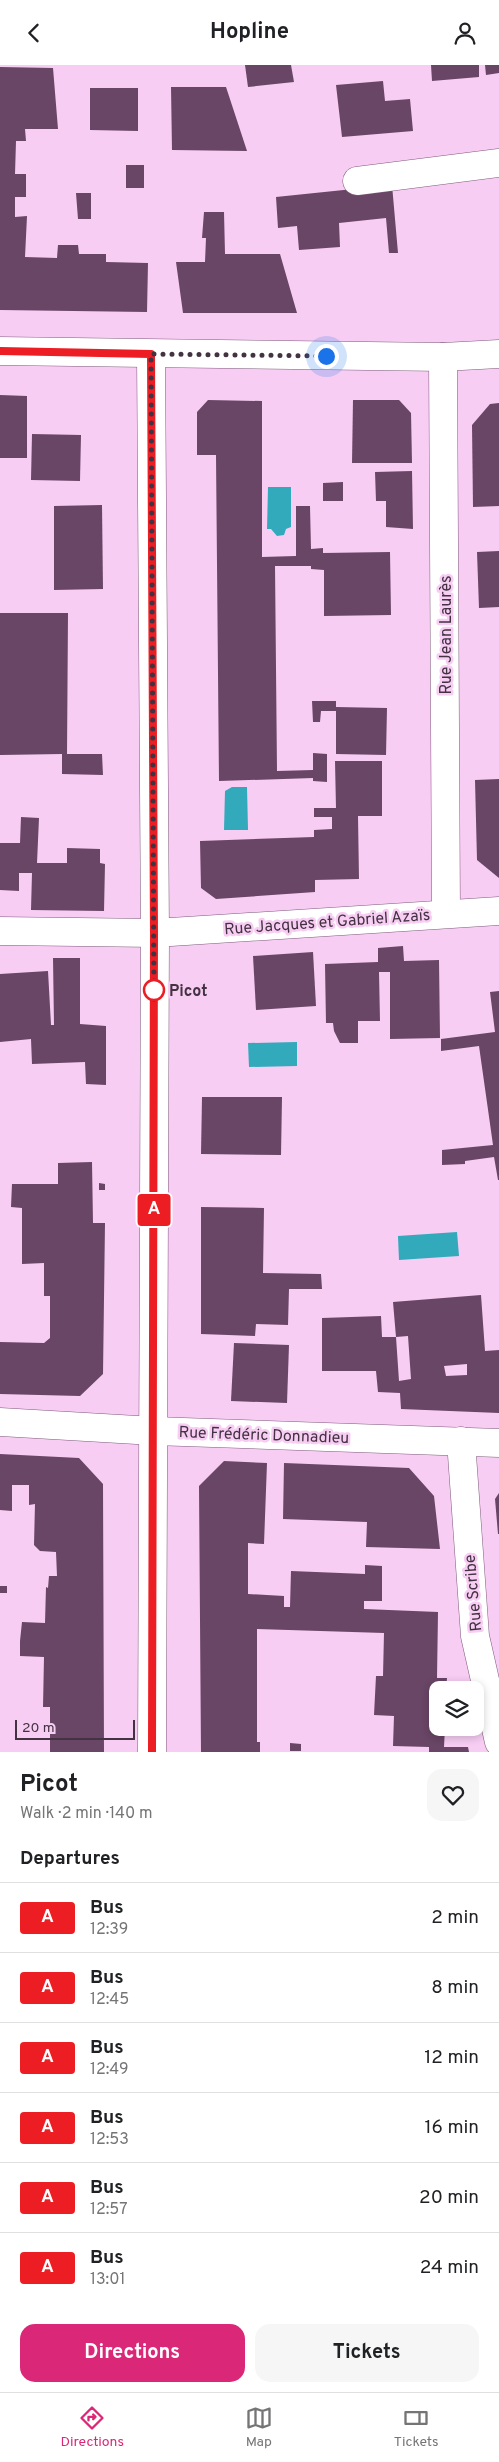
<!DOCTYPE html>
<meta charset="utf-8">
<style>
body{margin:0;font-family:Overpass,sans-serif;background:#f6f6f6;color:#202124;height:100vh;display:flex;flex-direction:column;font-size:19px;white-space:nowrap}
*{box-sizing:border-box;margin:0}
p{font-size:16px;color:#757577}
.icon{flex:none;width:28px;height:28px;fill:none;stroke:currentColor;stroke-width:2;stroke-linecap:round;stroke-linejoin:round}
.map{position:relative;height:1687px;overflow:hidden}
.panel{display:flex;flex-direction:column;background:#fff;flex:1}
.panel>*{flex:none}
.badge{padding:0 10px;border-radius:4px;font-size:18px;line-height:32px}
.tools{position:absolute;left:429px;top:1616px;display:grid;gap:10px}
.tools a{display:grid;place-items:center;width:55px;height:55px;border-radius:10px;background:#fff;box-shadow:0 2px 8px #0003;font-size:25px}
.scale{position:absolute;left:15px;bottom:12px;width:120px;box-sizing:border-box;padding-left:5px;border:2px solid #433241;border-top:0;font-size:14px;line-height:18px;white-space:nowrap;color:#433241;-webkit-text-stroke:4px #f7cdf3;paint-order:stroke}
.you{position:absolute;width:25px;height:25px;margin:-12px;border:4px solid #fff;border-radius:50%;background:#1a73e8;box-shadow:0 0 0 8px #1a73e833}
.map>.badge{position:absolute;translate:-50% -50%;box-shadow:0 0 0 2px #fff}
h2{padding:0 20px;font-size:19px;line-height:45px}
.round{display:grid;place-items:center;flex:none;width:52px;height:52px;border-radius:15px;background:#f6f6f6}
.overview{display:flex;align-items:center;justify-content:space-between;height:85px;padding:0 20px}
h1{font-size:24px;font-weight:700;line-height:38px}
.primary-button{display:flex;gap:10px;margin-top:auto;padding:10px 20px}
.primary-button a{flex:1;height:58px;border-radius:15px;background:#db2777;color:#fff;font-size:20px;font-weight:700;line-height:58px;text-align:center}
.primary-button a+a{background:#f6f6f6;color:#202124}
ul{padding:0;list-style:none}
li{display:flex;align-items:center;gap:15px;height:70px;padding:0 20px;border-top:1px solid #e0e0e0}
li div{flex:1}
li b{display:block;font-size:19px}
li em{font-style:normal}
li .badge{min-width:55px;font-weight:700;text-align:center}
header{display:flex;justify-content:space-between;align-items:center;height:65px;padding:0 20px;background:#fff;font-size:22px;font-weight:700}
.tabs{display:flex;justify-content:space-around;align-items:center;height:70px;border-top:1px solid #e0e0e0;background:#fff;font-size:14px;color:#757577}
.tabs a{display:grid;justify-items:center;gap:2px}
.tabs .current{color:#db2777}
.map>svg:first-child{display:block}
.water{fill:#32aabb}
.building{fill:#694566;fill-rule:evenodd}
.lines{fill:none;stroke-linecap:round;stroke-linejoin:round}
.minor-casing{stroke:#805b7d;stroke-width:29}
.minor{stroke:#fff;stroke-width:28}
.line-casing{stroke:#fff;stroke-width:11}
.line{stroke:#ed1d24;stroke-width:8}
.walk{stroke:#433241;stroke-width:5;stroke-dasharray:0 9}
.stop-dot{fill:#fff;stroke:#ed1d24;stroke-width:2.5}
.labels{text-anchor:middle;stroke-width:5;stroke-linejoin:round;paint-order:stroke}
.street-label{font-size:16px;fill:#433241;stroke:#f7cdf3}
.stop-label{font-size:16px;font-weight:bold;fill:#433241;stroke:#f7cdf3;text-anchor:start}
</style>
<header><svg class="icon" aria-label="back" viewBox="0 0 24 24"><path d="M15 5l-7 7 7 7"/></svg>Hopline<svg class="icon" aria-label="person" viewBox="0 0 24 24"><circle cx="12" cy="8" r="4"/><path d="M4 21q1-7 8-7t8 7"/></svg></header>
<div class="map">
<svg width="499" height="1687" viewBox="0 0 499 1687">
<rect width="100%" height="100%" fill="#f7cdf3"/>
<g class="water">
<polygon points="268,422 291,422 291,462 286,464 284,470 277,471 271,464 267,464"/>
<polygon points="232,722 247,722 248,765 224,765 225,726"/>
<polygon points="297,977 297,1001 249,1002 248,978"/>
<polygon points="457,1167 459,1191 399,1195 398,1171"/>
</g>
<g class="building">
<polygon points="245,0 291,0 294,17 248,22"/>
<polygon points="431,0 479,0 479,12 432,16"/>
<polygon points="485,0 499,0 499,8 486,10"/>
<polygon points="0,2 53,3 58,64 25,64 26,76 16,76 15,109 26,109 26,132 15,132 15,152 27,151 25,192 57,193 58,180 78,180 79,189 106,189 106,197 148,198 147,247 0,245"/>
<polygon points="383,16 385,36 410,34 413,66 342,72 336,20"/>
<polygon points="171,22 226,22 247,86 172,85"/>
<polygon points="90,23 138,23 138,66 90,65"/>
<rect x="126" y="100" width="18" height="23"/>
<polygon points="392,120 398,188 389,188 386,153 339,158 340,182 299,185 297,161 278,163 276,132"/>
<polygon points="76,128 91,128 91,154 78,154"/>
<polygon points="204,147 224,147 225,189 280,189 297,248 183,248 176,197 205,197 206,173 202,173"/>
<polygon points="0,330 27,331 27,393 0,393"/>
<polygon points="208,335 262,336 262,492 296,491 296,441 310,441 311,484 323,483 323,488 390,487 391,550 324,551 324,505 311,504 311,501 275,501 277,706 313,705 313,688 327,689 327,717 313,716 313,713 219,716 216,390 197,390 197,347"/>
<polygon points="353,335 399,335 411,348 412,398 352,398"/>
<polygon points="499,338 499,441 473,442 472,360 490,339"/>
<polygon points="32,369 81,370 80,416 31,415"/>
<polygon points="412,406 413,464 386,462 386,436 376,436 375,407"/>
<polygon points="343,417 343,436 323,436 323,418"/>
<polygon points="102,440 103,524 54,525 54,441"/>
<polygon points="499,486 499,542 479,543 477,487"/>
<polygon points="0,548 68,548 67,689 102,689 103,710 62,709 62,689 0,690"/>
<polygon points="312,636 336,636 336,642 387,643 386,690 336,689 336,646 321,646 320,657 313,657"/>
<polygon points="335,696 382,696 382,751 358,751 359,814 315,815 315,827 216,834 201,823 200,776 314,772 314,765 332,764 332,752 314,752 314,743 336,743"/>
<polygon points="499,714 499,813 477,795 475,715"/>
<polygon points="21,752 39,753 37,798 67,798 67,783 100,784 100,798 105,799 104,846 31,845 32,808 19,808 19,826 0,825 0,778 20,778"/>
<polygon points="403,881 404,896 439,895 440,973 390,974 390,907 379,907 380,956 358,956 358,978 340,978 334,966 333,958 326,958 325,899 378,897 378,883"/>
<polygon points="313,887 316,941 256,945 253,891"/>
<polygon points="53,893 80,893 80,959 106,961 106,1020 86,1019 85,997 32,999 31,974 0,977 0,909 48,906 51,960 54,960"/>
<polygon points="499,926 499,1115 498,1115 494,1092 465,1096 465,1099 442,1100 442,1085 493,1080 479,981 441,986 441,974 495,967 490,927"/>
<polygon points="202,1032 282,1032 281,1090 201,1089"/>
<polygon points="92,1097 93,1158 105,1158 103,1309 80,1331 0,1329 0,1277 44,1278 50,1273 50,1231 44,1231 44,1198 22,1199 22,1143 11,1142 12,1119 58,1119 58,1098"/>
<polygon points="99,1118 105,1119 105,1125 99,1125"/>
<polygon points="201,1142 264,1143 263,1208 321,1209 322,1224 289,1224 288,1260 256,1259 255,1271 201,1269"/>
<path d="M481,1230L485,1286L499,1285V1348L401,1344L400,1328L378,1327L376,1306H322V1253L381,1251L382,1272H396L393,1237ZM408,1271L411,1314L399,1316L396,1272ZM467,1299V1310L446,1311L444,1301Z"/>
<polygon points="234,1278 289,1280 287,1338 231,1336"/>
<polygon points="0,1389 79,1393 103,1419 104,1687 50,1687 50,1642 43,1642 44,1592 20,1591 20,1576 22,1557 45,1558 46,1522 48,1523 49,1511 57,1511 56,1487 40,1486 34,1480 35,1439 29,1440 29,1420 12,1420 12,1446 0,1445"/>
<polygon points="224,1396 267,1398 264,1479 248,1478 248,1529 284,1531 284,1542 290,1542 291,1506 365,1509 365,1500 382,1501 382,1536 364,1536 364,1544 438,1547 437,1613 447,1613 446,1625 438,1625 438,1662 445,1662 444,1682 468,1682 469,1687 429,1687 429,1682 393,1681 394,1651 374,1650 376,1611 383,1611 384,1568 257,1564 257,1677 260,1677 260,1687 201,1687 199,1421"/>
<polygon points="284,1398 409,1403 434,1431 440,1484 366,1482 367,1457 283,1454"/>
<polygon points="499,1428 499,1469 498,1469 495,1434"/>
<rect x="0" y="1521" width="7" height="7"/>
<polygon points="290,1678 301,1679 301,1686 290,1686"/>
</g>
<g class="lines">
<g class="minor-casing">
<g id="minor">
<polyline points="357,116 499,98"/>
<polyline points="0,286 443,292 499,289"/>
<polyline points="151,289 155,868 152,1687"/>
<polyline points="443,292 446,848"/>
<polyline points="0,866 155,868 499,846"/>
<polyline points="0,1357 154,1366 499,1378"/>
<polyline points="461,1376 475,1571 499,1677"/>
</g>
</g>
<use href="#minor" class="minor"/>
</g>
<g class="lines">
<g class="line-casing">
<polyline id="line" points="0,286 151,289 154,868 152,1687"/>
</g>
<use href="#line" class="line"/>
<polyline class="walk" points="154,925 154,934 151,289 326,291"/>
</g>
<circle class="stop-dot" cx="154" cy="925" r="10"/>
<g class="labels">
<g class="street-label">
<text transform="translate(445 570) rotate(-90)" y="6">Rue Jean Laurès</text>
<text transform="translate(327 856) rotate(-4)" y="6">Rue Jacques et Gabriel Azaïs</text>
<text transform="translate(264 1369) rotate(2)" y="6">Rue Frédéric Donnadieu</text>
<text transform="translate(472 1528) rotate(-95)" y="6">Rue Scribe</text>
</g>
<g class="stop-label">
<text x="169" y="931">Picot</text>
</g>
</g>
</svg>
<div class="tools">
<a><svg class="icon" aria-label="layers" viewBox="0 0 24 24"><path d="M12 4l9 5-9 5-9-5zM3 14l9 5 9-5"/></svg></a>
</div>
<div class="scale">20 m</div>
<div class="you" style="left:326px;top:291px"></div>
<b class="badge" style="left:154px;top:1145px;background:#ed1d24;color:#fff">A</b>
</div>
<section class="panel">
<div class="overview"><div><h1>Picot</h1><p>Walk · 2 min · 140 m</p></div><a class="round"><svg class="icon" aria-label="heart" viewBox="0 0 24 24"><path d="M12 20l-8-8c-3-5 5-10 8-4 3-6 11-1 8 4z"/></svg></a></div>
<h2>Departures</h2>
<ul>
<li><span class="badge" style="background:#ed1d24;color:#fff">A</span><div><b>Bus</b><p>12:39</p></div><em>2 min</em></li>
<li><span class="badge" style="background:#ed1d24;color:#fff">A</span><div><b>Bus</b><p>12:45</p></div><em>8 min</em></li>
<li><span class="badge" style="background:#ed1d24;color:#fff">A</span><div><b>Bus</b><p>12:49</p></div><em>12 min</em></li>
<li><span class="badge" style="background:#ed1d24;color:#fff">A</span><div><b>Bus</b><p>12:53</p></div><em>16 min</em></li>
<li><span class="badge" style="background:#ed1d24;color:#fff">A</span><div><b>Bus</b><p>12:57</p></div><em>20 min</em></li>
<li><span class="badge" style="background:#ed1d24;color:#fff">A</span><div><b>Bus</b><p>13:01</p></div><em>24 min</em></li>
</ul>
<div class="primary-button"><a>Directions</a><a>Tickets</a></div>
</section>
<nav class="tabs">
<a class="current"><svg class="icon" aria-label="directions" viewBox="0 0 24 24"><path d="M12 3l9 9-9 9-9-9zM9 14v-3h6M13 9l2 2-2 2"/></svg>Directions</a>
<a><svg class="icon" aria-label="map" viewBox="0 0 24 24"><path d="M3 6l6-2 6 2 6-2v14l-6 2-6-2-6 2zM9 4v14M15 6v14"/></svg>Map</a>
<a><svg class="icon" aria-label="tickets" viewBox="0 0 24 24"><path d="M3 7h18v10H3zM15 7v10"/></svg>Tickets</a>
</nav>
